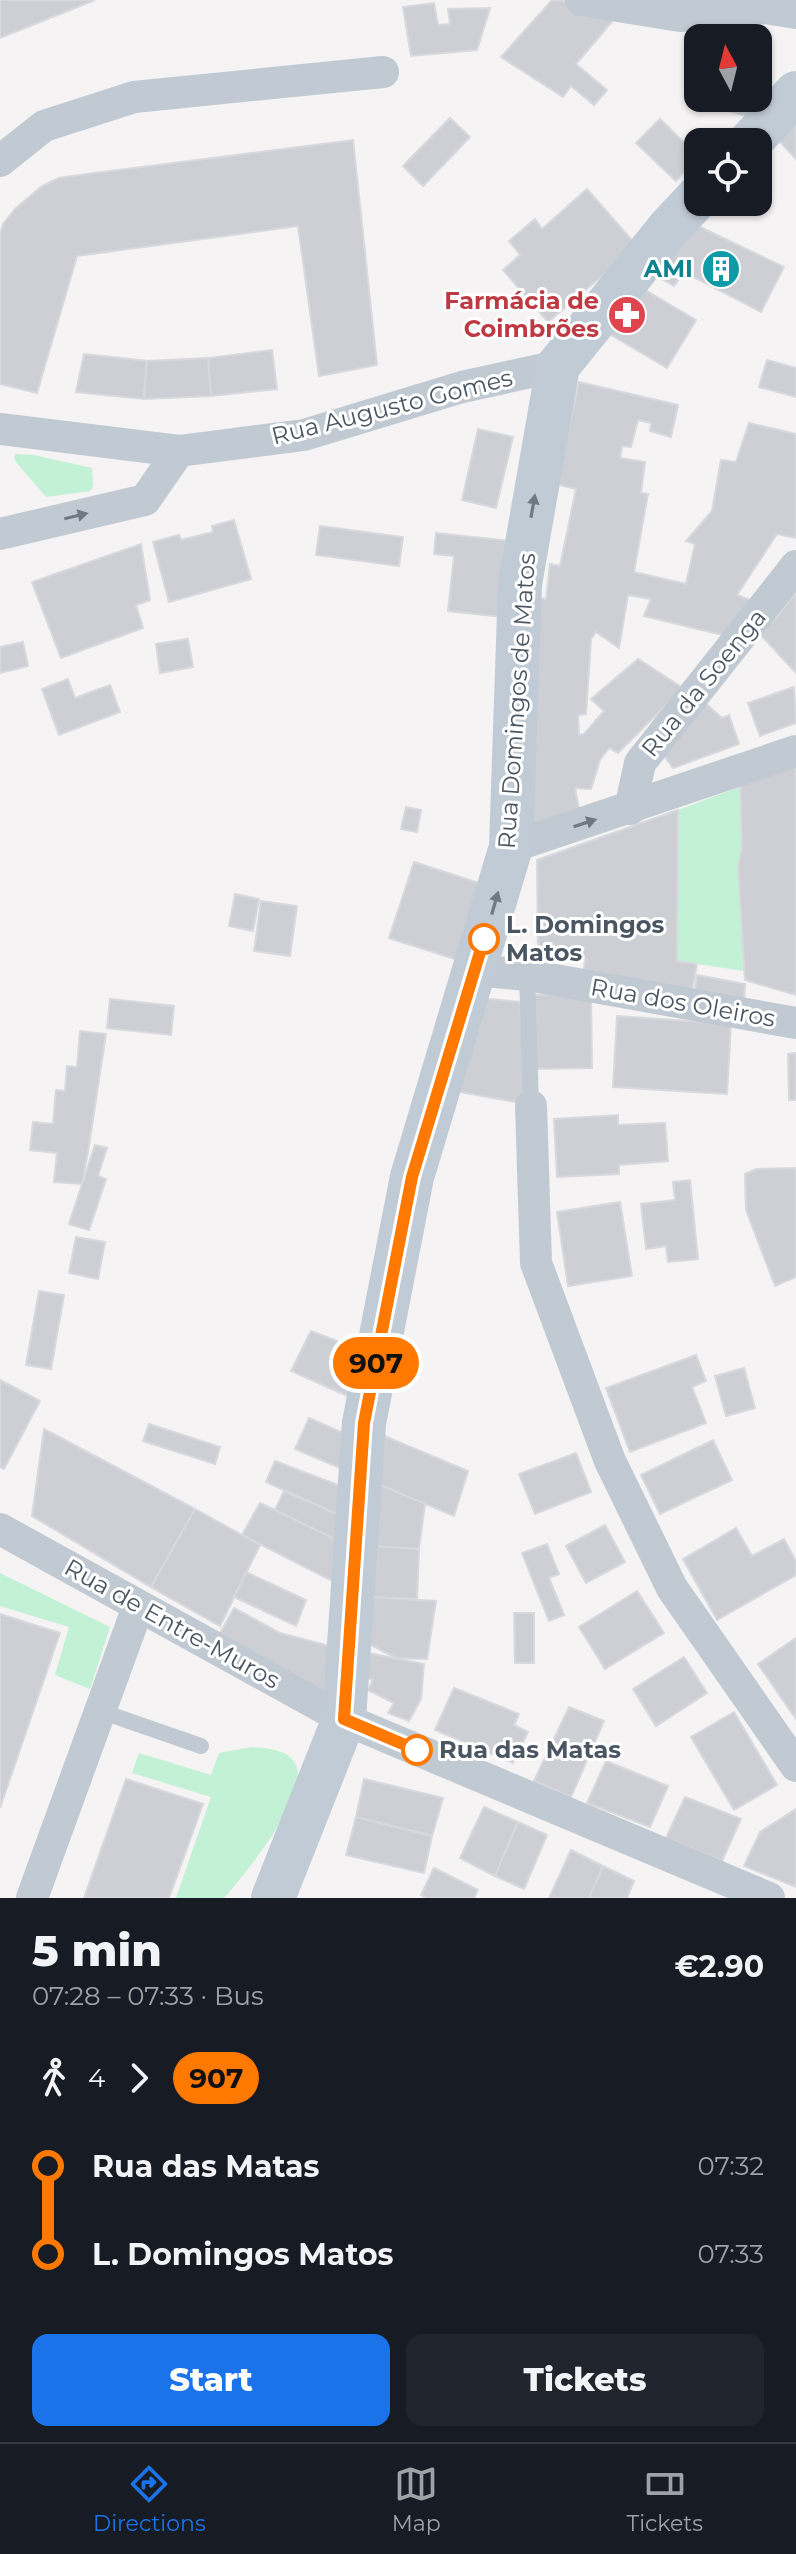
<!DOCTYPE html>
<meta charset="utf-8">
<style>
body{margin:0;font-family:Montserrat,sans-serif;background:#20242c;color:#f1f3f6;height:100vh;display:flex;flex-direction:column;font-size:30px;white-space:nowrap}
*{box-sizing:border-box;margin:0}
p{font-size:26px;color:#9ea1a6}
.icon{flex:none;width:44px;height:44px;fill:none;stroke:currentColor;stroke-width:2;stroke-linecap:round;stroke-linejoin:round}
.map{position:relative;height:1898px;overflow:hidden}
.details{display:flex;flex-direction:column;background:#171b24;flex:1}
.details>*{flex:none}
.badge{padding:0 16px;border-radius:26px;font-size:28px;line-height:52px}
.needle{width:52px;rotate:353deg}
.fabs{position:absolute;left:684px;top:24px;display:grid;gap:16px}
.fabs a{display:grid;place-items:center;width:88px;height:88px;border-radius:16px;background:#171b24;box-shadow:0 2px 6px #0004;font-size:40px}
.map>.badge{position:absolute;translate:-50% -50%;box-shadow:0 0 0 4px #fff}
.legs{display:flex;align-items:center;gap:12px;height:88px;padding:0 32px;font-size:26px}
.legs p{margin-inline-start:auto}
.head{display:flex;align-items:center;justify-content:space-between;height:136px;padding:0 32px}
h1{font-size:44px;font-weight:800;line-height:60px}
.cta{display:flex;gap:16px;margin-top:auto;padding:16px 32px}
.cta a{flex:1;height:92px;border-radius:16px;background:#1a73e8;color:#fff;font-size:32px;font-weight:800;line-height:92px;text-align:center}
.cta a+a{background:#20242c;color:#f1f3f6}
ul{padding:0 32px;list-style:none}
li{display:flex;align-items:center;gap:28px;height:88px;font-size:30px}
li i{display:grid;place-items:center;width:12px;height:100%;margin:0 10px;background:currentColor}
li i::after{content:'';width:20px;height:20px;margin:-10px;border:6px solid;border-radius:50%;background:#171b24}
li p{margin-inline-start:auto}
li:first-child i{background:linear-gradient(#0000 50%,currentColor 0)}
li:last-child i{background:linear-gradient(currentColor 50%,#0000 0)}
.tab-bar{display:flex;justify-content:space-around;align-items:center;height:112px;border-top:2px solid #363941;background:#171b24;font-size:22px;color:#9ea1a6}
.tab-bar a{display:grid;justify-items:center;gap:4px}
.tab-bar .on{color:#1a73e8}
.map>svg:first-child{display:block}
.green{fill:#c3f1d5}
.building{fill:#cdcfd5;stroke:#d7d9de;stroke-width:2}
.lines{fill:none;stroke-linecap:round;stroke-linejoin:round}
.service{stroke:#c1cad2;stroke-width:16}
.minor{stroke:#c1cad2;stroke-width:32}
.secondary{stroke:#c1cbd6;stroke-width:44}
.oneway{fill:#6e7984}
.oneway2{fill:#6e7983}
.line-1-casing{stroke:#fff;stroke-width:18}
.line-1{stroke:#ff7900;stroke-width:12}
.stop-1-dot{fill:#fff;stroke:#ff7900;stroke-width:4}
.labels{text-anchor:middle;stroke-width:6;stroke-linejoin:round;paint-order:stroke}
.culture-label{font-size:24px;font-weight:bold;fill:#0d838f;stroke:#fff;text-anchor:end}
.health-label{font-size:24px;font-weight:bold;fill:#be3a42;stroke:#fff;text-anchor:end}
.street-label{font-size:24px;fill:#4a5661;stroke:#fff}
.stop-label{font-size:24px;font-weight:bold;fill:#4a5661;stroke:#fff;text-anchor:start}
</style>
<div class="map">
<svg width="796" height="1898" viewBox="0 0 796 1898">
<rect width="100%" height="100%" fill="#f5f3f3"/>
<g class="green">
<polygon points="15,454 34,455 92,468 93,486 90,491 46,497 16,462 14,458"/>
<polygon points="742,786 744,971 677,961 678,810"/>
<polygon points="0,1573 110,1627 90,1689 55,1675 69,1627 0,1606"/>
<path d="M252,1747C265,1748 284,1749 293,1760C317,1789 243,1876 224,1898H176L211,1797L132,1773L139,1753L211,1775L219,1753Z"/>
</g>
<g class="building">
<polygon points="0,0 95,0 0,38"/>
<polygon points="552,0 560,0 616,17 576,64 607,90 594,105 571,86 563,97 501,57"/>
<polygon points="434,3 438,25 450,24 448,9 490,8 477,50 411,56 403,7"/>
<polygon points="758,45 770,48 758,91"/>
<polygon points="724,98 756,98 751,117 721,109"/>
<polygon points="796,101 796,159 767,128"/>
<polygon points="450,118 470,137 423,186 403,166"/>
<polygon points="660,119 698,156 676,181 636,143"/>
<polygon points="353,140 377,365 319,376 298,226 77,256 37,393 0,384 0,234 3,224 15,209 42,186 59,178 79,175"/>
<polygon points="587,189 637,246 548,322 503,270 520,255 509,241 535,219 542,229"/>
<polygon points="698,226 784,267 761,312 684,272 674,286 655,275"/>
<polygon points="630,281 696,320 667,368 601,329"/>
<polygon points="272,350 277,389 211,396 208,358"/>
<polygon points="84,354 147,361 144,399 76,392"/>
<polygon points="208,358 211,396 144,399 147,361"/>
<polygon points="767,360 796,368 796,397 759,387"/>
<polygon points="579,382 678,405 671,437 650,431 651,423 638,420 631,447 622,446 620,458 645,462 641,493 648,494 634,572 686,584 695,544 686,541 712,511 721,460 736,462 749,423 796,434 796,538 777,534 737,595 753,601 727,636 644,616 651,599 628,595 619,648 596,632 591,639 586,714 578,715 579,735 584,734 604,711 591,699 638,659 683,688 618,753 609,748 600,760 591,789 575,788 580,814 518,828 537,598 546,599 550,564 560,566 576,489 556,484"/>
<polygon points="478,429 513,437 496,508 462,500"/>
<polygon points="234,520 251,579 169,602 153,542 179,535 181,540 213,532 212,526"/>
<polygon points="320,526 403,537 399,566 316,555"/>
<polygon points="436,533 511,541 503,617 448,611 454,556 434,554"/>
<polygon points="141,544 150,600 136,605 143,628 61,658 32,582"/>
<polygon points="796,592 796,673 759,633 777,617"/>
<polygon points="188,639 193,667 160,673 156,644"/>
<polygon points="23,642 28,666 0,673 0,647"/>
<polygon points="68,679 75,698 110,685 120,712 59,735 42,689"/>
<polygon points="794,687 796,723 760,736 748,703"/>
<polygon points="704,702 722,718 729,715 739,744 673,768 662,753"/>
<polygon points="796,759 796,995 745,980 738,866 742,849 740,780"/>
<polygon points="406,807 421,810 417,832 401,829"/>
<polygon points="678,810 677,961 697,964 691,996 583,977 585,959 538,954 537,860"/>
<polygon points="414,862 488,886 464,962 389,938"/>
<polygon points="235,894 259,899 253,931 229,926"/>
<polygon points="261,901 297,906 290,956 254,951"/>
<polygon points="697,975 745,984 744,1001 694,996"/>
<polygon points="591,994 592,1068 531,1069 531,995"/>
<polygon points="481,998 520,1002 527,1104 454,1091"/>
<polygon points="110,999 174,1006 171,1035 107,1028"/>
<polygon points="617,1016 731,1024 727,1094 613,1087"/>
<polygon points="80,1031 106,1034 88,1152 82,1184 54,1182 57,1153 30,1150 33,1122 53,1124 56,1090 65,1091 67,1066 77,1067"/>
<polygon points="796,1053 796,1100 789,1100 788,1054"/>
<polygon points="618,1115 618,1125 665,1123 668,1161 619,1165 619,1174 557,1177 554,1119"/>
<polygon points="95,1145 107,1148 98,1176 106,1179 89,1230 69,1224"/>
<polygon points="796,1168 796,1277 775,1286 746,1210 745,1174 756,1169"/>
<polygon points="690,1180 698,1259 668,1262 666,1246 646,1249 641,1204 675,1200 673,1182"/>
<polygon points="620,1202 632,1276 568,1286 557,1212"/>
<polygon points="76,1237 105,1242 98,1279 69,1273"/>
<polygon points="39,1291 64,1295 51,1369 26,1365"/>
<polygon points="311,1331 368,1353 359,1401 291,1371"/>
<polygon points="696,1355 706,1381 692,1387 706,1423 630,1452 606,1388"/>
<polygon points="744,1368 755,1408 726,1416 715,1376"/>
<polygon points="0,1380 40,1401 4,1469 0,1467"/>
<polygon points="309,1418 357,1439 352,1473 295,1449"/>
<polygon points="149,1424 220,1447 215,1464 143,1441"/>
<polygon points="44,1429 195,1509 151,1587 32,1516"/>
<polygon points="382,1435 468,1471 454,1516 378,1484"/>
<polygon points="713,1440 732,1480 660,1514 641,1475"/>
<polygon points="576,1453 591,1492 535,1514 519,1474"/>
<polygon points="275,1461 351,1490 348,1519 266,1482"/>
<polygon points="378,1484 425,1504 419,1549 370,1546"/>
<polygon points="284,1491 348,1519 345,1544 275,1510"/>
<polygon points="260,1503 345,1544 338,1584 242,1535"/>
<polygon points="195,1509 260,1545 220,1626 151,1587"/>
<polygon points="605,1525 625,1562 586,1583 566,1546"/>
<polygon points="736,1528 752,1556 784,1539 796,1561 796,1575 717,1620 683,1559"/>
<polygon points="547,1544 559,1574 549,1578 564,1615 549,1621 522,1553"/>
<polygon points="370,1546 419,1549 417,1599 370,1597"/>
<polygon points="246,1572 306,1600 296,1626 234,1597"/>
<polygon points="637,1591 664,1633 605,1669 579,1627"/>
<polygon points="370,1597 436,1601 427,1659 396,1658 365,1642"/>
<polygon points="234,1608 280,1633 333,1647 326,1692 220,1633"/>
<polygon points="514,1613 534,1613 534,1663 515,1663"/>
<polygon points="0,1614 60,1633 0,1808"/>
<polygon points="796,1638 796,1719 758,1664"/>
<polygon points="363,1652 424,1664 421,1699 409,1721 388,1713 394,1703 368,1690 373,1680 361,1676"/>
<polygon points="684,1657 707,1693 656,1726 633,1689"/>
<polygon points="454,1688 519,1714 514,1725 528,1732 513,1763 435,1730"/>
<polygon points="569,1707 604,1721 571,1797 534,1781"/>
<polygon points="734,1712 777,1785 734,1810 691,1737"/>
<polygon points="606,1761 668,1786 650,1827 587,1803"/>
<polygon points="126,1779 203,1804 169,1898 84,1898"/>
<polygon points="364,1779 443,1798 432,1836 356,1817"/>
<polygon points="685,1797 741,1819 722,1861 666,1838"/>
<polygon points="484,1807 518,1822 495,1876 460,1858"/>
<polygon points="796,1809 796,1887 744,1866 760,1832"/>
<polygon points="356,1817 432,1836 424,1873 346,1855"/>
<polygon points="518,1822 547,1835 524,1889 495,1876"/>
<polygon points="571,1850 603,1866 589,1898 549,1898"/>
<polygon points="603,1866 634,1881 627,1898 589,1898"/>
<polygon points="434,1868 478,1890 474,1898 427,1898 421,1895"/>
</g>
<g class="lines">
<g class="service">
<polyline points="527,975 531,1106"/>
<polyline points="100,1711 201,1746"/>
</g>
<g class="minor">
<polyline points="581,0 680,16 765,8 796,13"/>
<polyline points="0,161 44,126 134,97 383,72"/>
<polyline points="0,429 179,451 304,435 462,387 558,366"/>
<polyline points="0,534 145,500 179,451"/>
<polyline points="630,809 640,763 796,566"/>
<polyline points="511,847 796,751"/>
<polyline points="475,970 527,975 796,1023"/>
<polyline points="531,1106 536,1263 610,1461 672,1588 796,1766"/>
<polyline points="0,1529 344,1719 769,1898"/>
<polyline points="32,1898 138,1607"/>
</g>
<g class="secondary">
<polyline points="750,142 796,93"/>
<polyline points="273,1898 344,1719 364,1423 412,1177 511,847 520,584 558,366 669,228 698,197"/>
</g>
</g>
<defs><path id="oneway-solid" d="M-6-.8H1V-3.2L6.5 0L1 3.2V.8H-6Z" transform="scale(2)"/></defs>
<g class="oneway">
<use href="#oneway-solid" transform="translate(533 506) rotate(-80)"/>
<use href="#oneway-solid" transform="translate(495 903) rotate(-74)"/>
</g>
<g class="oneway2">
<use href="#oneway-solid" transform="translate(76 516) rotate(-13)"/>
<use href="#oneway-solid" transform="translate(585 823) rotate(-18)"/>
</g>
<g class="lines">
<g class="line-1-casing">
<polyline id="line-1" points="417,1750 344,1719 364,1423 412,1177 484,939"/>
</g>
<use href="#line-1" class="line-1"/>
</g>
<defs>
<g id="building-disc" transform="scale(2)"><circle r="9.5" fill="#0f9aa8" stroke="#fff"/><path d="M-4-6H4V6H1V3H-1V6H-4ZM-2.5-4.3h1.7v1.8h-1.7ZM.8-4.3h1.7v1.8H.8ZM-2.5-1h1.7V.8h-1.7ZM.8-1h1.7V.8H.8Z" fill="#fff"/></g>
<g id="pharmacy-disc" transform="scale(2)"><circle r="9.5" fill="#e0444e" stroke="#fff"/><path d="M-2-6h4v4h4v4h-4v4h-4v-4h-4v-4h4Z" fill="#fff"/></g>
</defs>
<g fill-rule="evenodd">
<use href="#building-disc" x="721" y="269"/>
<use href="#pharmacy-disc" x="627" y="315"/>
</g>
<g class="stop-1-dot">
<circle cx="484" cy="939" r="14"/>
<circle cx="417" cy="1750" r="14"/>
</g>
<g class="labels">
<g class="culture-label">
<text x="693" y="277">AMI</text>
</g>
<g class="health-label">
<text x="599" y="309">Farmácia de<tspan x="599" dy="28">Coimbrões</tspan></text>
</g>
<g class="street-label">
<text transform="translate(392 407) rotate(-14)" y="8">Rua Augusto Gomes</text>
<text transform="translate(704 683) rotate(-51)" y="8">Rua da Soenga</text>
<text transform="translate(517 701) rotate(-86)" y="8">Rua Domingos de Matos</text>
<text transform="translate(683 1003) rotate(10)" y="8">Rua dos Oleiros</text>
<text transform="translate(172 1624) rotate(29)" y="8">Rua de Entre-Muros</text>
</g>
<g class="stop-label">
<text x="506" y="933">L. Domingos<tspan x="506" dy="28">Matos</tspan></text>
<text x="439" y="1758">Rua das Matas</text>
</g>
</g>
</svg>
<div class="fabs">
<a><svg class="needle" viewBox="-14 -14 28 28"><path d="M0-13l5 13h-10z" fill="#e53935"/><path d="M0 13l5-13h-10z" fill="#9ea1a6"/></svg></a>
<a><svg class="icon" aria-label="locate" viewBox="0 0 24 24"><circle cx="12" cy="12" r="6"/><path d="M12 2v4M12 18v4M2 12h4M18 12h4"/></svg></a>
</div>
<b class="badge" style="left:376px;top:1363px;background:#ff7900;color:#111">907</b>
</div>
<section class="details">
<div class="head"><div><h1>5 min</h1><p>07:28 – 07:33 · Bus</p></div><b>€2.90</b></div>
<div class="legs"><svg class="icon" aria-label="walk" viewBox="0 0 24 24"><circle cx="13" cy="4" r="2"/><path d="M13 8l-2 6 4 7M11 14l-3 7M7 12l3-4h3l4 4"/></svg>4<svg class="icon" aria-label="forward" viewBox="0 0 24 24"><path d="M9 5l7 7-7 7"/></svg><b class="badge" style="background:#ff7900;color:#111">907</b></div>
<ul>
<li><i style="color:#ff7900"></i><b>Rua das Matas</b><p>07:32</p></li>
<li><i style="color:#ff7900"></i><b>L. Domingos Matos</b><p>07:33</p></li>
</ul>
<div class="cta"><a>Start</a><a>Tickets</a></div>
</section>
<nav class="tab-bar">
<a class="on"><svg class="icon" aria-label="directions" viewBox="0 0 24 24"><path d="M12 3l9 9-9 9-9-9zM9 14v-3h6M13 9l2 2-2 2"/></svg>Directions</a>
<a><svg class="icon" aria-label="map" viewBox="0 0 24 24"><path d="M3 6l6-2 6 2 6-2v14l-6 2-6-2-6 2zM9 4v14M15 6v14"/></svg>Map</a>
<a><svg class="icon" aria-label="tickets" viewBox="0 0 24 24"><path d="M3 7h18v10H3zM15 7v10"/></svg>Tickets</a>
</nav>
